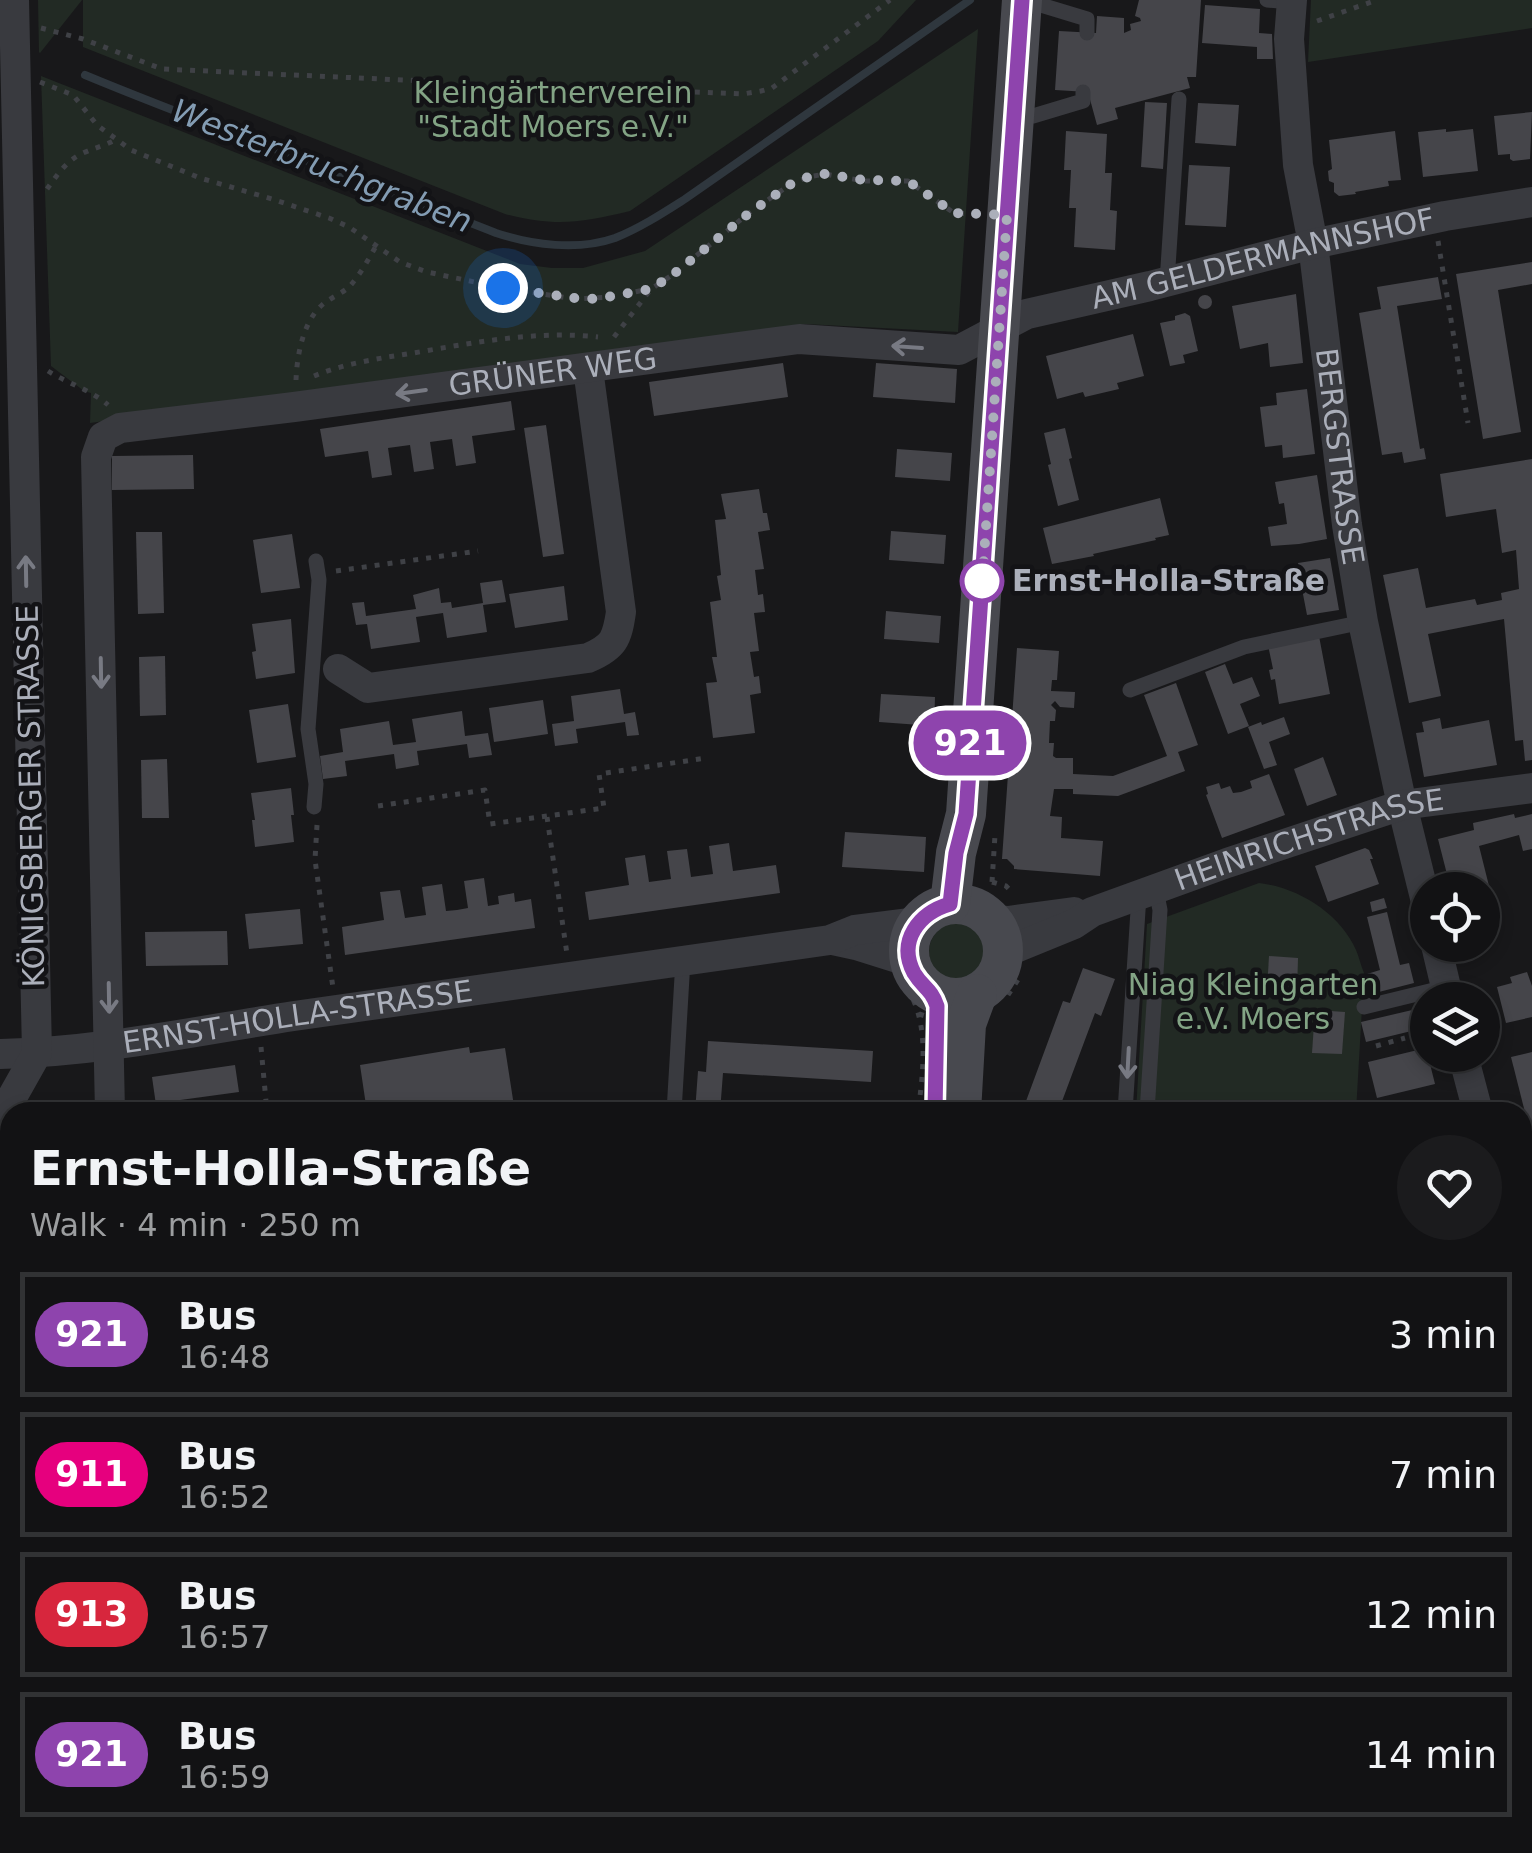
<!DOCTYPE html>
<meta charset="utf-8">
<style>
body{margin:0;font-family:"DejaVu Sans",sans-serif;background:#1b1b1d;color:#f1f3f6;height:100vh;display:flex;flex-direction:column;font-size:38px;white-space:nowrap}
*{box-sizing:border-box;margin:0}
p{font-size:32px;color:#9c9ea0}
.icon{flex:none;width:55px;height:55px;fill:none;stroke:currentColor;stroke-width:2;stroke-linecap:round;stroke-linejoin:round}
.map{position:relative;flex:1;overflow:hidden}
.side{position:absolute;left:0px;top:1102px;width:1532px;height:752px;display:flex;flex-direction:column;background:#121214;border-radius:30px 30px 0 0;box-shadow:0 5px 15px #0003,0 0 0 2px #313234}
.side>*{flex:none}
.badge{padding:0 20px;border-radius:32px;font-size:35px;line-height:65px}
.tools{position:absolute;left:1410px;top:872px;display:grid;gap:20px}
.tools a{display:grid;place-items:center;width:90px;height:90px;border-radius:50%;background:#121214;box-shadow:0 5px 15px #0003,0 0 0 2px #313234;font-size:50px}
.you{position:absolute;width:50px;height:50px;margin:-25px;border:8px solid #fff;border-radius:50%;background:#1a73e8;box-shadow:0 0 0 15px #1a73e833}
.map>.badge{position:absolute;translate:-50% -50%;box-shadow:0 0 0 5px #fff}
.round{display:grid;place-items:center;flex:none;width:105px;height:105px;border-radius:52px;background:#1b1b1d}
.head{display:flex;align-items:center;justify-content:space-between;height:170px;padding:0 30px}
h1{font-size:48px;font-weight:700;line-height:75px}
ul{padding:0;list-style:none}
li{display:flex;align-items:center;gap:30px;height:125px;margin:0 20px 15px;padding:0 10px;border:5px solid #313234;border-radius:0px}
li div{flex:1}
li b{display:block;font-size:38px}
li em{font-style:normal}
li .badge{min-width:110px;font-weight:700;text-align:center}
.map>svg:first-child{display:block}
.green{fill:#222a24}
.lines{fill:none;stroke-linecap:round;stroke-linejoin:round}
.stream{stroke:#2f373e;stroke-width:8}
.building{fill:#45454a}
.path{stroke:#3f4146;stroke-width:5;stroke-dasharray:5 8;stroke-linecap:butt}
.service{stroke:#393a3f;stroke-width:15}
.minor{stroke:#393a3f;stroke-width:30}
.secondary{stroke:#48494f;stroke-width:40}
.oneway{stroke:#787a83}
.line-casing{stroke:#fff;stroke-width:22}
.line{stroke:#8e44ad;stroke-width:15}
.walk{stroke:#abafba;stroke-width:10;stroke-dasharray:0 18}
.stop-dot{fill:#fff;stroke:#8e44ad;stroke-width:5}
.labels{text-anchor:middle;stroke-width:9;stroke-linejoin:round;paint-order:stroke}
.park-label{font-size:30px;fill:#83a485;stroke:#131316}
.street-label{font-size:30px;fill:#abafba;stroke:#131316}
.stop-label{font-size:30px;font-weight:bold;fill:#abafba;stroke:#131316;text-anchor:start}
.water-label{font-size:32px;font-style:italic;fill:#839cb3;stroke:#131316}
</style>
<div class="map">
<svg width="1532" height="1853" viewBox="0 0 1532 1853">
<rect width="100%" height="100%" fill="#18181a"/>
<g class="green">
<polygon points="38,0 82,0 40,53 39,52"/>
<path d="M83,0H916L878,41L630,211C580,223 555,227 505,214L83,47Z"/>
<polygon points="1311,0 1532,0 1532,28 1308,62"/>
<polygon points="978,29 958,332 805,324 90,423 91,393 84,391 51,366 41,76 520,264 552,268 583,268 645,251"/>
<path d="M1259,883C1297,887 1340,913 1356,950C1359,957 1361,966 1364,973L1356,1112H1136L1147,924Z"/>
<circle cx="959" cy="952" r="30"/>
</g>
<g class="lines">
<path class="stream" d="M85,75C220,131 359,179 496,233C532,245 578,251 615,238C640,228 663,213 685,199L970,0"/>
</g>
<g class="building">
<polygon points="1139,0 1201,0 1196,77 1187,77 1190,88 1115,108 1118,119 1097,125 1088,92 1055,90 1059,31 1096,33 1097,16 1124,18 1124,33 1131,30 1130,24 1141,21 1140,18 1135,16"/>
<polygon points="1205,5 1260,9 1259,33 1272,34 1273,59 1257,59 1257,47 1202,43"/>
<polygon points="1145,102 1167,103 1163,169 1141,167"/>
<polygon points="1198,103 1239,105 1236,146 1195,143"/>
<polygon points="1532,112 1530,159 1513,161 1510,159 1510,154 1498,155 1494,116"/>
<polygon points="1446,129 1446,132 1473,129 1478,171 1423,177 1418,132"/>
<polygon points="1066,131 1107,134 1105,173 1112,173 1110,210 1117,211 1115,250 1074,247 1076,208 1069,208 1071,170 1064,170"/>
<polygon points="1395,131 1401,180 1388,181 1389,186 1355,192 1356,194 1339,196 1334,192 1334,183 1329,181 1328,171 1332,169 1329,140"/>
<polygon points="1189,165 1230,167 1226,227 1185,225"/>
<polygon points="1532,262 1532,284 1498,290 1521,432 1483,439 1456,274"/>
<polygon points="1438,277 1442,299 1397,306 1420,449 1424,448 1426,459 1404,463 1402,452 1382,455 1359,313 1381,309 1377,287"/>
<polygon points="1296,294 1303,363 1270,367 1268,343 1240,349 1232,306"/>
<circle cx="1205" cy="302" r="7"/>
<polygon points="1185,313 1190,316 1198,351 1183,355 1185,363 1170,366 1160,323 1175,320 1175,316"/>
<polygon points="1133,334 1144,376 1117,383 1119,389 1085,397 1083,392 1057,399 1046,356"/>
<polygon points="783,363 788,397 654,416 649,382"/>
<polygon points="876,363 957,369 955,403 873,397"/>
<polygon points="1307,389 1315,454 1283,458 1282,445 1265,447 1260,407 1277,405 1276,393"/>
<polygon points="511,401 515,430 472,436 476,463 456,466 452,439 430,442 434,469 414,472 410,445 388,448 392,475 372,478 368,451 325,457 320,429"/>
<polygon points="546,425 564,554 543,557 524,428"/>
<polygon points="1065,428 1072,458 1069,459 1079,500 1058,506 1048,465 1051,464 1044,433"/>
<polygon points="897,449 952,453 950,481 895,477"/>
<polygon points="193,455 194,489 112,490 112,456"/>
<polygon points="1532,459 1532,760 1525,761 1523,740 1515,741 1504,619 1428,634 1441,696 1409,703 1383,575 1418,568 1426,608 1475,599 1477,605 1502,600 1501,593 1519,589 1516,550 1502,553 1496,509 1446,517 1440,474"/>
<polygon points="1317,475 1327,539 1299,544 1271,546 1268,527 1287,524 1284,503 1279,504 1275,482"/>
<polygon points="759,489 763,513 767,513 770,530 758,532 764,569 755,570 758,595 763,594 765,612 754,613 759,651 750,652 754,677 759,676 761,693 750,695 755,733 713,738 706,683 717,682 712,657 717,657 710,602 721,600 717,576 721,575 715,520 726,519 721,494"/>
<polygon points="1160,498 1169,535 1155,538 1156,540 1093,554 1094,556 1052,564 1043,528"/>
<polygon points="891,531 946,535 944,564 889,560"/>
<polygon points="136,532 162,532 164,613 138,614"/>
<polygon points="292,534 300,588 261,593 253,540"/>
<polygon points="1330,558 1339,610 1307,615 1302,589 1287,592 1285,583 1301,582 1298,563"/>
<polygon points="502,580 506,602 483,605 487,632 447,638 443,613 416,617 420,642 371,649 367,624 356,625 352,603 364,602 366,616 416,609 413,595 439,588 441,603 451,602 452,608 483,603 480,583"/>
<polygon points="564,586 568,620 515,628 509,594"/>
<polygon points="886,611 941,616 939,643 884,639"/>
<polygon points="291,619 295,673 256,679 252,652 256,651 252,624"/>
<polygon points="1319,636 1330,694 1279,704 1275,679 1271,680 1269,670 1273,669 1268,645"/>
<polygon points="1017,648 1059,651 1057,680 1052,680 1051,691 1075,692 1074,708 1060,707 1055,701 1051,705 1056,710 1055,721 1050,721 1049,743 1054,743 1053,756 1056,758 1073,758 1073,774 1113,776 1167,756 1144,695 1176,683 1198,745 1178,752 1185,771 1118,796 1073,794 1073,789 1054,789 1050,816 1062,817 1061,838 1103,841 1100,876 1014,869 1014,866 1007,859 1002,859"/>
<polygon points="165,656 166,715 140,716 139,657"/>
<polygon points="1225,664 1233,684 1252,677 1260,696 1240,704 1249,726 1228,734 1205,672"/>
<polygon points="620,689 624,714 635,712 639,735 627,736 625,722 576,729 578,743 555,746 552,724 574,721 571,696"/>
<polygon points="881,694 935,697 934,726 879,722"/>
<polygon points="543,700 548,734 494,742 489,708"/>
<polygon points="288,704 296,757 257,763 249,710"/>
<polygon points="462,711 465,736 488,733 492,755 469,758 467,744 417,751 419,765 408,767 396,769 394,754 345,761 347,776 323,779 320,756 343,752 340,729 389,721 393,745 416,742 412,719"/>
<polygon points="1284,717 1290,734 1269,742 1277,765 1264,769 1248,727 1261,722 1262,725"/>
<polygon points="1440,718 1442,729 1489,720 1497,765 1424,777 1416,733 1424,732 1422,722"/>
<polygon points="1323,757 1337,795 1307,806 1294,769"/>
<polygon points="167,759 169,818 142,818 141,760"/>
<polygon points="1269,774 1285,815 1222,838 1206,795 1208,794 1206,787 1219,783 1221,789 1230,786 1233,793 1241,792 1252,788 1250,781"/>
<polygon points="291,788 294,815 291,815 294,842 255,847 252,820 255,820 251,793"/>
<polygon points="1514,814 1515,818 1532,814 1532,849 1523,851 1519,835 1479,846 1489,886 1472,890 1451,890 1438,839 1474,830 1473,823"/>
<polygon points="845,832 926,837 924,872 842,867"/>
<polygon points="729,843 733,871 776,865 780,893 589,920 585,892 629,885 625,858 645,855 649,882 671,879 667,851 687,849 691,877 713,874 709,846"/>
<polygon points="1365,848 1369,850 1373,859 1370,859 1379,884 1328,902 1315,866"/>
<polygon points="484,878 488,906 499,904 498,896 514,893 515,902 531,899 535,928 345,955 342,927 384,920 380,892 400,890 405,918 426,915 422,887 442,884 446,911 457,910 468,908 464,881"/>
<polygon points="1384,898 1387,908 1372,912 1370,902"/>
<polygon points="300,909 303,944 249,949 245,914"/>
<polygon points="1387,912 1400,965 1409,963 1414,983 1371,994 1367,974 1380,970 1367,917"/>
<polygon points="1482,917 1491,946 1460,954 1457,945 1482,945"/>
<polygon points="227,931 228,965 146,966 145,932"/>
<polygon points="1269,956 1298,958 1297,991 1267,990"/>
<polygon points="1083,968 1115,979 1101,1016 1095,1013 1058,1112 1022,1112 1063,1001 1070,1003"/>
<polygon points="1527,972 1532,986 1532,1017 1506,1023 1497,987 1512,983 1510,977"/>
<polygon points="1425,1007 1428,1027 1366,1042 1361,1022"/>
<polygon points="1315,1010 1345,1012 1342,1054 1312,1053"/>
<polygon points="708,1041 873,1051 871,1082 723,1073 720,1112 695,1112 698,1071 706,1072"/>
<polygon points="469,1047 470,1053 505,1048 514,1106 482,1112 367,1112 360,1065"/>
<polygon points="1426,1048 1435,1084 1377,1098 1368,1062"/>
<polygon points="1532,1052 1532,1136 1531,1136 1511,1057"/>
<polygon points="235,1065 239,1092 173,1101 175,1112 157,1112 152,1077"/>
<polygon points="1522,1441 1527,1455 1532,1453 1532,1474 1522,1477"/>
<polygon points="1532,1550 1532,1588 1522,1591 1522,1553"/>
<polygon points="1532,1646 1532,1684 1522,1687 1522,1648"/>
<polygon points="1532,1762 1532,1800 1522,1802 1522,1764"/>
<polygon points="1532,1844 1532,1853 1501,1853 1501,1852"/>
<polygon points="281,1845 324,1845 329,1853 274,1853 283,1848"/>
<polygon points="995,1845 1030,1845 1027,1853 992,1853"/>
<polygon points="1116,1845 1155,1845 1154,1853 1115,1853"/>
<polygon points="1226,1845 1265,1845 1264,1853 1225,1853"/>
<polygon points="1447,1845 1471,1845 1472,1850 1460,1853 1439,1853 1437,1847"/>
</g>
<g class="lines">
<g class="path">
<polyline points="1317,21 1377,0"/>
<polyline points="41,28 83,39 162,69 425,81 432,85 561,91 573,87 743,94 761,91 772,88 890,0"/>
<polyline points="40,82 73,95 97,125 131,150 200,178 272,199 329,218 349,227 400,262 427,272 503,288 575,299 610,297 649,289"/>
<path d="M47,189C57,175 67,160 83,153C94,148 104,146 115,140"/>
<polyline points="1438,241 1468,423"/>
<polyline points="614,337 651,289 675,273 749,213 791,184 808,177 825,174 864,181 908,181 954,213 976,214"/>
<path d="M48,371C67,383 91,390 108,405"/>
<path d="M314,376C353,360 394,357 436,349C490,340 543,331 598,337"/>
<path d="M296,380C297,355 303,322 322,305C330,298 341,294 349,287C360,275 368,260 376,246"/>
<polyline points="336,571 478,551"/>
<polyline points="378,806 485,790 490,824 604,808 599,774 706,758"/>
<polyline points="547,817 567,954"/>
<polyline points="317,825 315,860 333,988"/>
<polyline points="992,882 995,835"/>
<polyline points="992,882 1006,886 1013,893"/>
<path d="M907,989C930,1022 923,1074 918,1112"/>
<polyline points="1008,995 1021,975"/>
<polyline points="919,1014 935,1019"/>
<polyline points="1376,1046 1405,1038"/>
<polyline points="261,1047 267,1112"/>
<polyline points="0,1248 10,1266"/>
<polyline points="402,1845 406,1853"/>
<polyline points="1489,1845 1491,1853"/>
<polyline points="419,1853 430,1845"/>
<polyline points="1400,1853 1432,1845"/>
</g>
<g class="service">
<polyline points="1267,0 1291,2"/>
<polyline points="1022,4 1041,5 1087,19 1087,33"/>
<polyline points="1018,115 1033,116 1083,101 1083,92"/>
<polyline points="1167,282 1179,99"/>
<polyline points="1130,690 1244,647 1363,622"/>
<polyline points="314,807 316,784 308,729 319,580 316,561"/>
<polyline points="1364,1007 1446,987"/>
<polyline points="1423,1034 1428,1032"/>
<polyline points="674,1112 683,960"/>
<polyline points="1125,1112 1139,895"/>
<polyline points="1147,1112 1160,910 1156,890"/>
<polyline points="1522,1422 1532,1420"/>
<polyline points="1522,1532 1532,1529"/>
<polyline points="1522,1637 1532,1635"/>
<polyline points="1522,1743 1532,1741"/>
<polyline points="1081,1853 1082,1845"/>
</g>
<g class="minor">
<path id="s1" d="M1292,0L1289,39L1298,165L1313,244L1347,525L1363,622L1402,805L1428,910"/>
<path d="M338,669L368,688L588,658C614,647 617,639 621,612L588,369"/>
<polyline points="992,920 1008,921 1074,912"/>
<polyline points="833,940 856,945 910,962"/>
<polyline points="1436,945 1449,1000"/>
<path id="s2" d="M1003,953L1074,924L1092,912L1227,863L1402,805L1532,788"/>
<path id="s3" d="M0,1054C99,1052 196,1031 294,1016C473,991 651,965 830,940L855,930L918,922"/>
<polyline points="1463,1055 1478,1112"/>
<path id="s4" d="M110,1112L96,457L103,437L120,428L294,407L799,339L959,350L1027,314L1150,286L1313,244L1445,216L1532,202"/>
<polyline points="8,1209 0,1140 10,1101 37,1053 14,0"/>
<polyline points="1522,1289 1532,1327"/>
<polyline points="0,1412 10,1410"/>
<polyline points="0,1813 10,1813"/>
<polyline points="359,1845 364,1853"/>
<polyline points="21,1853 24,1845"/>
<polyline points="1108,1853 1108,1845"/>
<polyline points="1210,1853 1210,1845"/>
</g>
<g class="secondary">
<circle cx="956" cy="951" r="47"/>
<polyline points="950,904 956,853 966,814 1022,0"/>
<polyline points="961,1112 966,1024 977,994"/>
<polyline points="907,1853 907,1845"/>
</g>
</g>
<defs><path id="oneway-shaft" d="M-6 0H5M1.5-3L5.5 0L1.5 3" fill="none" stroke-width="1.6" stroke-linecap="round" stroke-linejoin="round" transform="scale(2.5)"/></defs>
<g class="oneway">
<use href="#oneway-shaft" transform="translate(907 347) rotate(-176)"/>
<use href="#oneway-shaft" transform="translate(411 392) rotate(172)"/>
<use href="#oneway-shaft" transform="translate(26 571) rotate(-91)"/>
<use href="#oneway-shaft" transform="translate(101 673) rotate(89)"/>
<use href="#oneway-shaft" transform="translate(109 998) rotate(89)"/>
<use href="#oneway-shaft" transform="translate(1128 1063) rotate(93)"/>
</g>
<g class="lines">
<g class="line-casing">
<path id="line" d="M935,1112L937,1006C931,988 923,988 914,973C897,941 919,913 950,904L956,853L966,814L1022,0"/>
</g>
<use href="#line" class="line"/>
<polyline class="walk" points="503,288 574,298 596,299 651,289 675,273 748,214 791,184 808,177 824,174 864,180 908,181 954,213 1007,215 982,586 982,581"/>
</g>
<circle class="stop-dot" cx="982" cy="581" r="20"/>
<g class="labels">
<g class="park-label">
<text x="553" y="103">Kleingärtnerverein<tspan x="553" dy="34">"Stadt Moers e.V."</tspan></text>
<text x="1253" y="995">Niag Kleingarten<tspan x="1253" dy="34">e.V. Moers</tspan></text>
</g>
<g class="street-label">
<text dy="10" stroke="none"><textPath href="#s4" startOffset="1860">AM GELDERMANNSHOF</textPath></text>
<text dy="10" stroke="none"><textPath href="#s4" startOffset="1132">GRÜNER WEG</textPath></text>
<text dy="10" stroke="none"><textPath href="#s1" startOffset="460">BERGSTRASSE</textPath></text>
<text transform="translate(31 796) rotate(-91)" y="10">KÖNIGSBERGER STRASSE</text>
<text dy="10" stroke="none"><textPath href="#s2" startOffset="328">HEINRICHSTRASSE</textPath></text>
<text dy="10" stroke="none"><textPath href="#s3" startOffset="300">ERNST-HOLLA-STRASSE</textPath></text>
</g>
<g class="stop-label">
<text x="1012" y="591">Ernst-Holla-Straße</text>
</g>
<g class="water-label">
<text transform="translate(322 166) rotate(21)" y="11">Westerbruchgraben</text>
</g>
</g>
</svg>
<div class="tools">
<a><svg class="icon" aria-label="locate" viewBox="0 0 24 24"><circle cx="12" cy="12" r="6"/><path d="M12 2v4M12 18v4M2 12h4M18 12h4"/></svg></a>
<a><svg class="icon" aria-label="layers" viewBox="0 0 24 24"><path d="M12 4l9 5-9 5-9-5zM3 14l9 5 9-5"/></svg></a>
</div>
<div class="you" style="left:503px;top:288px"></div>
<b class="badge" style="left:970px;top:743px;background:#8e44ad;color:#fff">921</b>
<section class="side">
<div class="head"><div><h1>Ernst-Holla-Straße</h1><p>Walk · 4 min · 250 m</p></div><a class="round"><svg class="icon" aria-label="heart" viewBox="0 0 24 24"><path d="M12 20l-8-8c-3-5 5-10 8-4 3-6 11-1 8 4z"/></svg></a></div>
<ul>
<li><span class="badge" style="background:#8e44ad;color:#fff">921</span><div><b>Bus</b><p>16:48</p></div><em>3 min</em></li>
<li><span class="badge" style="background:#e6007e;color:#fff">911</span><div><b>Bus</b><p>16:52</p></div><em>7 min</em></li>
<li><span class="badge" style="background:#d7263d;color:#fff">913</span><div><b>Bus</b><p>16:57</p></div><em>12 min</em></li>
<li><span class="badge" style="background:#8e44ad;color:#fff">921</span><div><b>Bus</b><p>16:59</p></div><em>14 min</em></li>
</ul>
</section>
</div>
